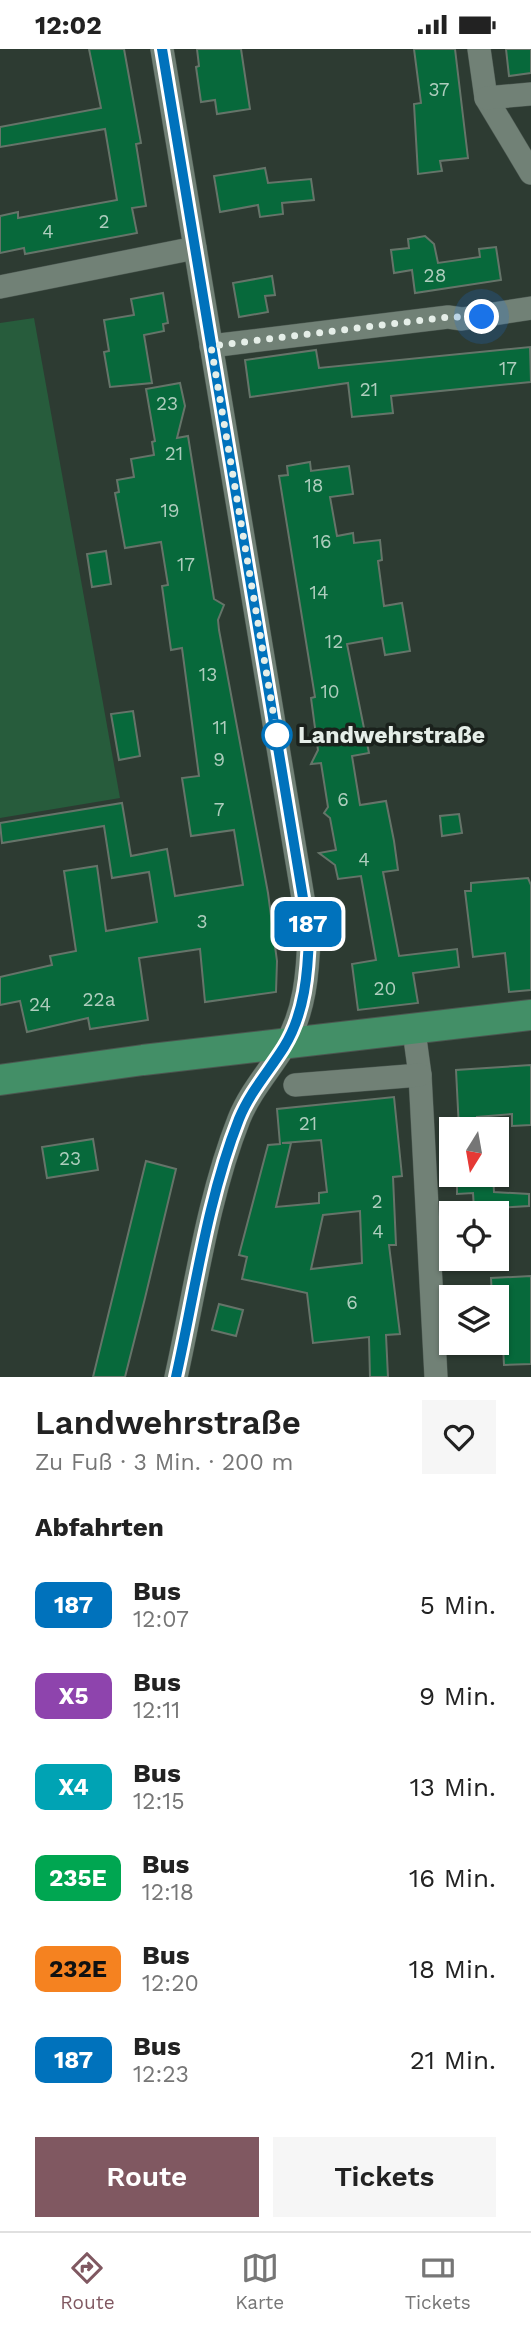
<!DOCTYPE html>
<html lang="de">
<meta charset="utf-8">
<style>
body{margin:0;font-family:"Work Sans",sans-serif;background:#f6f6f6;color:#222;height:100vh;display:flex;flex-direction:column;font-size:26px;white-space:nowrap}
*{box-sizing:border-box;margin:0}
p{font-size:23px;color:#767676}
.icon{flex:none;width:38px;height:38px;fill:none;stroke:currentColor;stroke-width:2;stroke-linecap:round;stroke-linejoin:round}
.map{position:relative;height:1328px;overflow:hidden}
.details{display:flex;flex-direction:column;background:#fff;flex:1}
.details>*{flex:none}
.badge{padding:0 14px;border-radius:10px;font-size:24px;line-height:46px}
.needle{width:46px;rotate:191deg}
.tools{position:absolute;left:439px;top:1068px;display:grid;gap:14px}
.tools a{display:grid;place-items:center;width:70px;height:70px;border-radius:0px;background:#fff;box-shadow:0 2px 5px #0004;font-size:35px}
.you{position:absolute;width:35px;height:35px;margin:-18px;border:5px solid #fff;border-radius:50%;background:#1a73e8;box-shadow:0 0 0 10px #1a73e833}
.map>.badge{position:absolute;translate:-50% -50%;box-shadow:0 0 0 4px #fff}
h2{padding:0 35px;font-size:26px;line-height:63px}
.round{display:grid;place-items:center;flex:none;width:74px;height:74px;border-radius:0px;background:#f6f6f6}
.headline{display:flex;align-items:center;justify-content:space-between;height:119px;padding:0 35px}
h1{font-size:33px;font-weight:600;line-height:52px}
.primary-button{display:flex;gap:14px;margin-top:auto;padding:14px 35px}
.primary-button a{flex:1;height:80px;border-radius:0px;background:#805861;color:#fff;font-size:28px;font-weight:600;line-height:80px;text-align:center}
.primary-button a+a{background:#f6f6f6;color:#222}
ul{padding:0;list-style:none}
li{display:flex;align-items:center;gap:21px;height:91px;padding:0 35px}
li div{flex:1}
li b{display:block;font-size:26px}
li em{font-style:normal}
li .badge{min-width:77px;font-weight:700;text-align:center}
.status{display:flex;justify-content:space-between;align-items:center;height:49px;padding:0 35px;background:#fff;direction:ltr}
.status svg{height:19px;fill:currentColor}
.dock{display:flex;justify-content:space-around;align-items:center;height:98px;border-top:2px solid #e0e0e0;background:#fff;font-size:19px;color:#767676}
.dock a{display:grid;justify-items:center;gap:4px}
.dock .active{color:#805861}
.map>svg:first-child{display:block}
.green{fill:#275c3c}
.building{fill:#07693b;stroke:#657469;stroke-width:2;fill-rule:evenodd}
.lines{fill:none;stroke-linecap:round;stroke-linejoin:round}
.minor-casing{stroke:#4b5750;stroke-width:24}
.major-casing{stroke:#4b5750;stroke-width:32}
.minor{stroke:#718176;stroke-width:23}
.major{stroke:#438f67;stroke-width:30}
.line-casing{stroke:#fff;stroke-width:16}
.line{stroke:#0072bc;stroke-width:10}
.walk{stroke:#e5eee8;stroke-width:7;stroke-dasharray:0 12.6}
.stop-dot{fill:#fff;stroke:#0072bc;stroke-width:3.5}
.labels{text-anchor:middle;stroke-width:7;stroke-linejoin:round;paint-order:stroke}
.number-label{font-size:19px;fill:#aecdbd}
.stop-label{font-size:23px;font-weight:bold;fill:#e5eee8;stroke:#1a211c;text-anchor:start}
</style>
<div class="status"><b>12:02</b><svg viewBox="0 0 49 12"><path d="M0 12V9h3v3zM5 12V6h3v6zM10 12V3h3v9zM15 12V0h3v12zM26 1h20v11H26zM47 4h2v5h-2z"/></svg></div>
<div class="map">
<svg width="531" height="1328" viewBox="0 0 531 1328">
<rect width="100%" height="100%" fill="#2d3b32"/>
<polygon class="green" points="34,269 120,749 0,769 0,274"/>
<g class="building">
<polygon points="89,0 124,0 141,94 136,95 146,157 132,159 137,184 25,205 24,199 0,204 0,167 18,163 18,169 117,151 105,80 0,98 0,78 101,59"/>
<polygon points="197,0 241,0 250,60 217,65 215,51 201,53 196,18 199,17"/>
<polygon points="414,0 455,0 468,109 440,112 442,122 418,125 414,55 421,54"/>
<polygon points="506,0 531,0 531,24 509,27"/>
<polygon points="265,119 268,134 311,130 314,151 282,154 283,165 260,168 258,156 220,163 214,127"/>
<polygon points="425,187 434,195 438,214 480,208 479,200 496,198 501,231 415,244 412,221 394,224 391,201 409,199 408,190"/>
<polygon points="272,227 275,246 265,247 268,263 239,268 233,234"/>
<polygon points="163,244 168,274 163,275 164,282 144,286 152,334 110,338 104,303 109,302 104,271 134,266 131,250"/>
<polygon points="530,298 531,333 391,347 393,364 352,368 348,334 250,348 245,311 316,301 319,319"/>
<polygon points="180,334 185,357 177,389 188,387 214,550 224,556 218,571 219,581 268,844 277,912 276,943 205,953 200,900 139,909 148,971 90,980 88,969 27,983 20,952 0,956 0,928 52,916 50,907 76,902 64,822 97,817 106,882 157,873 149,823 112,829 104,777 2,794 0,774 122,754 131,807 167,800 175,847 243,836 234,781 191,787 182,729 199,727 182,599 171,601 162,537 168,536 161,493 125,499 115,444 119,443 117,431 134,428 131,410 154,406 152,393 155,392 146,340"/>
<polygon points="310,413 311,422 349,417 353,445 330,448 337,487 353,484 354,494 380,491 382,511 378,512 384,557 402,554 410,602 385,606 382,589 347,595 369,704 352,707 360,756 386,752 394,792 398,821 383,823 399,907 457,900 459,918 413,924 418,954 358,961 352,915 376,911 361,827 338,830 335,816 319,804 336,801 330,769 324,764 328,758 321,714 311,715 318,701 311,649 315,648 279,427 288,426 287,417"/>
<polygon points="106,502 111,535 92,538 87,505"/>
<polygon points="133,662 140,707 119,711 111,665"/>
<polygon points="459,765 462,784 442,787 440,767"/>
<polygon points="528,829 531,836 531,941 509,943 505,904 473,908 465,842 471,842 471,834"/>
<polygon points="531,1016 531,1076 512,1077 512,1065 477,1068 478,1080 459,1080 456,1021"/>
<path d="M394,1048L402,1127L393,1128L396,1196H389L400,1285L386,1286L388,1328H370L369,1288L313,1294L307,1244L242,1230L247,1208L239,1206L268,1096L280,1095L277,1060ZM321,1091L327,1143L319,1144V1154L276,1158L291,1094H282ZM360,1162L362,1214L311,1220L323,1166Z"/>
<polygon points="93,1090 98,1121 47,1129 42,1098"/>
<polygon points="146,1112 176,1120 145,1249 125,1328 93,1328"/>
<polygon points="457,1125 493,1125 494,1143 529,1145 529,1157 474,1160 473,1144 457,1145"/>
<polygon points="531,1227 531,1315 504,1316 501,1257 497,1257 497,1248 492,1248 491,1229"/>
<polygon points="219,1255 243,1261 236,1287 212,1281"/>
</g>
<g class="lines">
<g class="minor-casing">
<g id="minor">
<path d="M162,0L309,885C308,923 305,964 284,998C269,1022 250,1043 239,1070C207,1151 195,1243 176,1328"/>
<polyline points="479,0 486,49 531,124"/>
<polyline points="486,49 531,45"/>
<polyline points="0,238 195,199"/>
<polyline points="211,297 448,268 462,270 531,259"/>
<polyline points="414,982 420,1026 436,1328"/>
<polyline points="295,1036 420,1026"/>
</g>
</g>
<g class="major-casing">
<polyline id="major" points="0,1031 143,1011 531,966"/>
</g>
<use href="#minor" class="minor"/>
<use href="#major" class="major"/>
</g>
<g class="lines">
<g class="line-casing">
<path id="line" d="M162,0L309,885C308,923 305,964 284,998C269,1022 250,1043 239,1070C207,1151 195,1243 176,1328"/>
</g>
<use href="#line" class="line"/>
<polyline class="walk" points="277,686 211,297 448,268 482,268"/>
</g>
<circle class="stop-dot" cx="277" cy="686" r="14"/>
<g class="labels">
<g class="number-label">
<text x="439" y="47">37</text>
<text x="104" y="179">2</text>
<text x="48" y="189">4</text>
<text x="435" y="233">28</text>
<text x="508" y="326">17</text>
<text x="369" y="347">21</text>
<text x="167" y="361">23</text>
<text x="174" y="411">21</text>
<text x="314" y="443">18</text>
<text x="170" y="468">19</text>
<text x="322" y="499">16</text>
<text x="186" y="522">17</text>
<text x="319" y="550">14</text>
<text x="334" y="599">12</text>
<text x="208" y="632">13</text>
<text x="330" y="649">10</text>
<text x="220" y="685">11</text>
<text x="219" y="717">9</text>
<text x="343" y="757">6</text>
<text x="219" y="767">7</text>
<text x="364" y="817">4</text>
<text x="202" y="879">3</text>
<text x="385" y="946">20</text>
<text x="99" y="957">22a</text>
<text x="40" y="962">24</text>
<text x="308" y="1081">21</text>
<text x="70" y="1116">23</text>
<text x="377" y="1159">2</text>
<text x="378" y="1189">4</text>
<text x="352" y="1260">6</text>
</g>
<g class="stop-label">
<text x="298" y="694">Landwehrstraße</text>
</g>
</g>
</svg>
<div class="tools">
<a><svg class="needle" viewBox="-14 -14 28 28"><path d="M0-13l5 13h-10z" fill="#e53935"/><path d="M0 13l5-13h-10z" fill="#767676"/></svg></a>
<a><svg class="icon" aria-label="locate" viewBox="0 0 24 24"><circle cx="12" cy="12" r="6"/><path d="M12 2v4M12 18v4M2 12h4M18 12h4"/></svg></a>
<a><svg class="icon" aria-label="layers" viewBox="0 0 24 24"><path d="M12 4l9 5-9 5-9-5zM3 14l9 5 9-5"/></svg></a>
</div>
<div class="you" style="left:482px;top:268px"></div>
<b class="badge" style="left:308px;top:875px;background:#0072bc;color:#fff">187</b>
</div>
<section class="details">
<div class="headline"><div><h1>Landwehrstraße</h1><p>Zu Fuß · 3 Min. · 200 m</p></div><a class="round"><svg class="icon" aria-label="heart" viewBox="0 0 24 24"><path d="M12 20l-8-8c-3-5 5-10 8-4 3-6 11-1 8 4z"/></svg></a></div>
<h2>Abfahrten</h2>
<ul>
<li><span class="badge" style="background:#0072bc;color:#fff">187</span><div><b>Bus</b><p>12:07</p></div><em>5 Min.</em></li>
<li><span class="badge" style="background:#8e44ad;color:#fff">X5</span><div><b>Bus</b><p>12:11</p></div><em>9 Min.</em></li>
<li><span class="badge" style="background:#00a3b4;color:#fff">X4</span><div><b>Bus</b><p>12:15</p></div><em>13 Min.</em></li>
<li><span class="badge" style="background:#00a651;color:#fff">235E</span><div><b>Bus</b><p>12:18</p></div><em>16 Min.</em></li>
<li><span class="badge" style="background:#f58220;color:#111">232E</span><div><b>Bus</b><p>12:20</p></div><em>18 Min.</em></li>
<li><span class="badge" style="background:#0072bc;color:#fff">187</span><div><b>Bus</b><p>12:23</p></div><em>21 Min.</em></li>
</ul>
<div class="primary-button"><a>Route</a><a>Tickets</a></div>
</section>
<nav class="dock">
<a class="active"><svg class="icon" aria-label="directions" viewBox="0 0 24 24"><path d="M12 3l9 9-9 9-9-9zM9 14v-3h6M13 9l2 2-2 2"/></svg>Route</a>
<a><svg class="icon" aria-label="map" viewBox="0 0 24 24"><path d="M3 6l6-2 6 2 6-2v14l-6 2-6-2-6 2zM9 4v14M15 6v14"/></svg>Karte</a>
<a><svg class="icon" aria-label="tickets" viewBox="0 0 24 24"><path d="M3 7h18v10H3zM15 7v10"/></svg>Tickets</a>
</nav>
